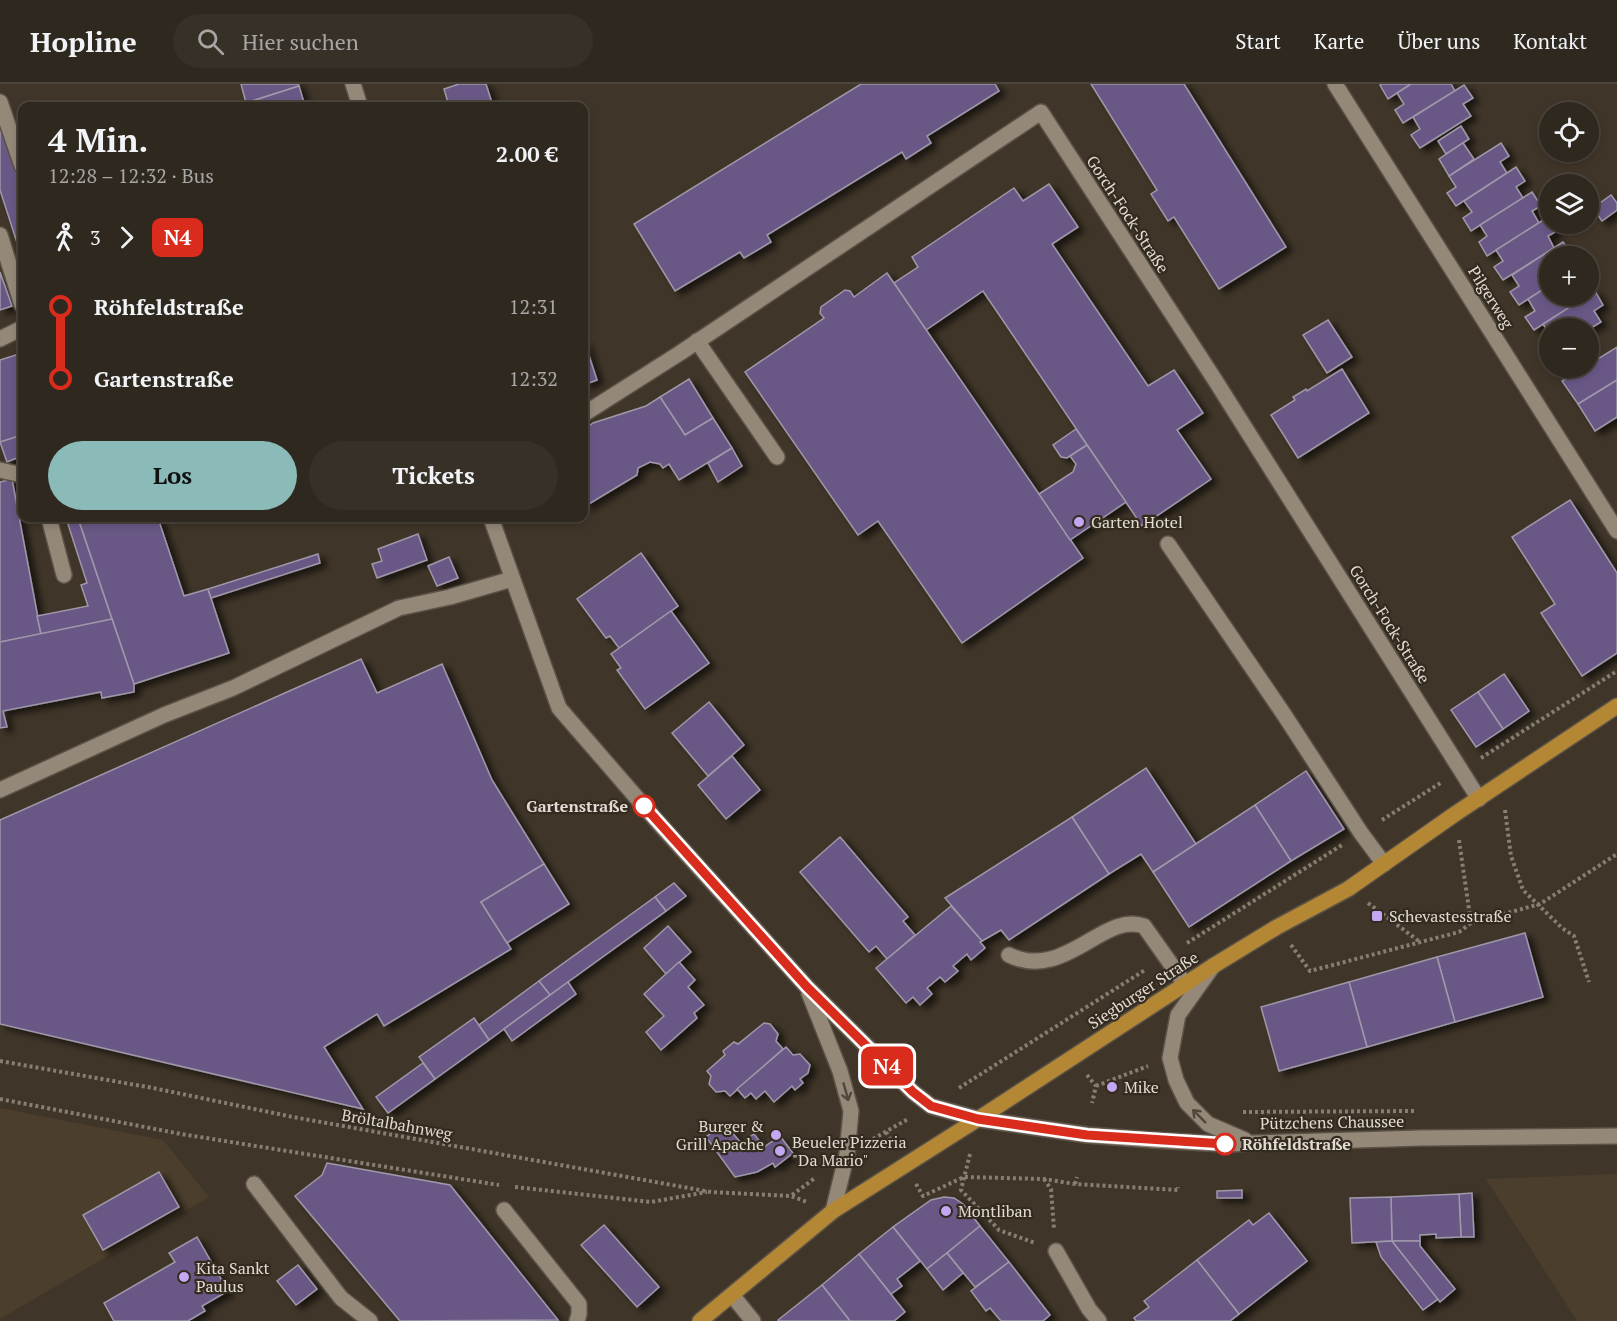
<!DOCTYPE html>
<html lang="de">
<meta charset="utf-8">
<style>
body{margin:0;font-family:"PT Serif",serif;background:#373027;color:#f1f3f6;height:100vh;display:flex;flex-direction:column;font-size:22px;white-space:nowrap}
*{box-sizing:border-box;margin:0}
p{font-size:20px;color:#a7a6a4}
.icon{flex:none;width:33px;height:33px;fill:none;stroke:currentColor;stroke-width:2;stroke-linecap:round;stroke-linejoin:round}
.map{position:relative;flex:1;overflow:hidden}
.details{position:absolute;left:18px;top:18px;width:570px;height:420px;display:flex;flex-direction:column;background:#2f281e;border-radius:12px;box-shadow:0 3px 9px #0003,0 0 0 2px #4a443c}
.details>*{flex:none}
.badge{padding:0 12px;border-radius:9px;font-size:21px;line-height:39px}
.controls{position:absolute;left:1539px;top:18px;display:grid;gap:12px}
.controls a{display:grid;place-items:center;width:60px;height:60px;border-radius:50%;background:#2f281e;box-shadow:0 3px 9px #0003,0 0 0 2px #4a443c;font-size:30px}
.map>.badge{position:absolute;translate:-50% -50%;box-shadow:0 0 0 3px #fff}
.legs{display:flex;align-items:center;gap:9px;height:66px;padding:0 30px;font-size:20px}
.legs p{margin-inline-start:auto}
.overview{display:flex;align-items:center;justify-content:space-between;height:102px;padding:0 30px}
h1{font-size:33px;font-weight:600;line-height:45px}
.action{display:flex;gap:12px;margin-top:auto;padding:12px 30px}
.action a{flex:1;height:69px;border-radius:36px;background:#8bbbb9;color:#111;font-size:24px;font-weight:600;line-height:69px;text-align:center}
.action a+a{background:#373027;color:#f1f3f6}
ul{padding:0 30px;list-style:none}
li{display:flex;align-items:center;gap:21px;height:72px;font-size:22px}
li i{display:grid;place-items:center;width:9px;height:100%;margin:0 8px;background:currentColor}
li i::after{content:'';width:15px;height:15px;margin:-8px;border:4px solid;border-radius:50%;background:#2f281e}
li p{margin-inline-start:auto}
li:first-child i{background:linear-gradient(#0000 50%,currentColor 0)}
li:last-child i{background:linear-gradient(currentColor 50%,#0000 0)}
header{display:flex;align-items:center;gap:36px;box-sizing:border-box;height:84px;padding:0 30px;background:#2f281e;border-bottom:2px solid #4a443c}
header strong{font-size:28px}
nav{display:flex;gap:33px;margin-inline-start:auto;font-size:21px}
.search{width:420px;height:54px;background:#373027;display:flex;align-items:center;gap:15px;box-sizing:border-box;padding:0 21px;border-radius:33px;color:#a7a6a4;font-size:22px}
.map>svg:first-child{display:block}
.built{fill:#4c3e2c}
.building{fill:#695886;stroke:#9e98a9;stroke-width:1.5;filter:url(#shadow)}
.lines{fill:none;stroke-linecap:round;stroke-linejoin:round}
.minor-casing{stroke:#5a5147;stroke-width:18}
.major-casing{stroke:#5a5147;stroke-width:18}
.path{stroke:#877e74;stroke-width:4;stroke-dasharray:3 3;stroke-linecap:butt}
.minor{stroke:#948879;stroke-width:15}
.major{stroke:#b48734;stroke-width:15}
.oneway{stroke:#51473a}
.line-1-casing{stroke:#fff;stroke-width:14}
.line-1{stroke:#da2c1c;stroke-width:9}
.poi-dot{fill:#c3a7f2;stroke:#342b1f;stroke-width:2}
.stop-1-dot{fill:#fff;stroke:#da2c1c;stroke-width:3}
.labels{text-anchor:middle;stroke-width:4.5;stroke-linejoin:round;paint-order:stroke}
.street-label{font-size:16px;fill:#e2dbd4;stroke:#342b1f}
.poi-label{font-size:16px;fill:#e2dbd4;stroke:#342b1f;text-anchor:start}
.stop-label{font-size:16px;font-weight:bold;fill:#e2dbd4;stroke:#342b1f;text-anchor:end}
</style>
<header>
<strong>Hopline</strong>
<div class="search"><svg class="icon" aria-label="search" viewBox="0 0 24 24"><circle cx="10" cy="10" r="6"/><path d="M15 15l6 6"/></svg>Hier suchen</div>
<nav><a>Start</a><a>Karte</a><a>Über uns</a><a>Kontakt</a></nav>
</header>
<div class="map">
<svg width="1617" height="1237" viewBox="0 0 1617 1237">
<defs>
<filter id="shadow"><feDropShadow dx="6" dy="4" stdDeviation="3" flood-color="#0009"/></filter>
</defs>
<rect width="100%" height="100%" fill="#3f3528"/>
<g class="built">
<polygon points="0,1024 163,1056 209,1113 0,1235"/>
<polygon points="1617,1090 1617,1237 1577,1237 1486,1095"/>
</g>
<g class="building">
<polygon points="241,0 298,0 299,2 246,19"/>
<polygon points="459,0 486,0 493,22 449,22 444,5"/>
<polygon points="861,0 995,0 999,7 927,52 931,59 906,75 902,68 767,151 771,158 744,174 740,168 675,207 634,140"/>
<polygon points="1091,0 1184,0 1286,163 1219,205 1174,133 1168,137 1151,110 1157,106"/>
<polygon points="1382,0 1411,0 1388,15 1380,1"/>
<polygon points="1411,0 1451,0 1455,7 1403,39 1395,26 1404,20 1397,9"/>
<polygon points="1464,1 1473,14 1463,20 1471,32 1420,64 1411,51 1420,45 1413,33"/>
<polygon points="299,2 305,22 248,22 246,19"/>
<polygon points="0,38 22,105 22,174 0,106"/>
<polygon points="1461,42 1469,55 1446,70 1438,57"/>
<polygon points="1463,59 1474,75 1449,92 1439,75"/>
<polygon points="1501,59 1509,72 1500,78 1507,89 1456,122 1447,109 1456,103 1449,92"/>
<polygon points="1516,83 1525,97 1516,103 1523,114 1471,147 1463,134 1472,128 1464,117"/>
<polygon points="1049,100 1078,143 1052,160 1148,302 1174,286 1203,329 1177,346 1211,395 1142,442 983,207 926,246 894,199 918,183 912,173 1014,104 1023,117"/>
<polygon points="1532,108 1541,122 1532,127 1539,139 1487,172 1479,158 1487,152 1480,141"/>
<polygon points="1611,111 1617,119 1617,126 1602,137 1593,124"/>
<polygon points="1548,133 1550,140 1552,140 1557,147 1548,152 1554,164 1503,196 1494,183 1503,177 1496,166"/>
<polygon points="1563,158 1572,171 1550,172 1550,201 1519,221 1510,208 1519,202 1512,191"/>
<polygon points="0,188 12,222 0,226"/>
<polygon points="887,189 1083,474 962,559 878,437 858,451 745,288 824,234 820,229 821,223 845,206 850,207 854,213"/>
<polygon points="1550,201 1550,212 1585,212 1586,213 1534,246 1525,233 1535,227 1528,215"/>
<polygon points="1595,207 1603,221 1594,227 1601,238 1588,246 1588,244 1550,244 1550,251 1543,240"/>
<polygon points="1328,236 1352,273 1327,289 1303,251"/>
<polygon points="584,256 597,296 584,301"/>
<polygon points="1617,263 1617,296 1578,320 1562,297 1584,284 1588,284 1588,281"/>
<polygon points="22,269 22,351 0,359 0,276"/>
<polygon points="1342,285 1369,329 1298,374 1271,331 1295,316 1293,313 1306,305 1307,307"/>
<polygon points="689,295 713,334 685,351 660,313"/>
<polygon points="1617,296 1617,333 1595,347 1578,320"/>
<polygon points="660,313 685,351 713,334 732,364 679,396 669,380 663,384 660,380 650,378 638,384 637,391 584,423 584,346 593,339 646,322"/>
<polygon points="1076,345 1087,361 1067,374 1061,373 1053,361"/>
<polygon points="22,351 22,372 7,378 0,358"/>
<polygon points="1087,361 1126,418 1070,456 1039,410 1073,388 1076,380 1070,372"/>
<polygon points="732,364 742,382 718,398 708,379"/>
<polygon points="12,395 41,550 0,558 0,398"/>
<polygon points="1570,416 1617,489 1617,569 1582,592 1541,529 1555,520 1512,453"/>
<polygon points="66,434 78,434 112,535 41,550 37,532 88,522 81,501 87,499"/>
<polygon points="78,434 158,434 184,512 208,505 229,569 134,600"/>
<polygon points="418,450 427,476 377,494 372,480 382,477 378,465"/>
<polygon points="641,469 678,522 619,564 610,552 606,554 577,515"/>
<polygon points="318,470 320,479 211,514 208,505"/>
<polygon points="449,473 458,494 437,502 428,482"/>
<polygon points="671,527 709,579 645,625 617,586 621,584 611,570"/>
<polygon points="112,535 134,600 134,608 102,614 101,608 3,627 7,643 0,644 0,558"/>
<polygon points="361,575 377,609 442,580 492,696 544,780 481,818 511,865 384,942 377,930 324,963 363,1025 0,940 0,736"/>
<polygon points="1504,590 1529,627 1503,645 1478,608"/>
<polygon points="1478,608 1503,645 1476,663 1451,626"/>
<polygon points="709,618 744,661 708,692 672,649"/>
<polygon points="732,672 760,706 726,735 698,701"/>
<polygon points="1146,684 1196,760 1153,788 1141,770 1109,790 1072,733"/>
<polygon points="1306,687 1344,745 1291,777 1255,721"/>
<polygon points="1255,721 1291,777 1189,843 1153,788"/>
<polygon points="1072,733 1109,790 1009,856 1001,846 982,857 945,814"/>
<polygon points="840,753 908,833 903,837 915,851 887,875 876,862 869,868 800,788"/>
<polygon points="544,780 569,820 507,859 481,818"/>
<polygon points="674,799 686,812 666,827 655,813"/>
<polygon points="655,813 666,827 550,911 539,897"/>
<polygon points="951,822 982,857 980,858 985,864 971,876 967,870 953,882 958,887 945,898 940,893 927,904 932,910 920,921 913,913 906,919 876,884"/>
<polygon points="668,842 691,868 666,890 644,864"/>
<polygon points="1525,849 1543,913 1455,938 1437,873"/>
<polygon points="1437,873 1455,938 1367,963 1349,898"/>
<polygon points="679,878 695,896 688,903 704,921 694,929 697,934 661,966 646,948 664,932 644,910"/>
<polygon points="539,897 550,911 489,956 479,941"/>
<polygon points="568,898 576,910 512,957 504,945"/>
<polygon points="1349,898 1367,963 1279,987 1261,923"/>
<polygon points="474,934 489,956 435,995 419,973"/>
<polygon points="764,939 770,940 778,950 776,957 783,965 730,1012 725,1007 716,1008 709,1000 711,992 707,987 725,971 723,967 734,958 738,960"/>
<polygon points="786,963 793,971 800,970 810,981 808,989 800,995 803,999 795,1006 792,1002 774,1018 765,1007 756,1015 751,1009 745,1014 737,1005"/>
<polygon points="423,979 435,995 388,1029 376,1013"/>
<polygon points="724,1039 741,1059 754,1050 764,1063 780,1052 793,1069 775,1083 773,1079 757,1088 735,1093 706,1053"/>
<polygon points="327,1079 450,1101 558,1236 400,1237 295,1112 322,1091"/>
<polygon points="159,1088 179,1123 103,1166 83,1131"/>
<polygon points="1242,1106 1242,1114 1217,1114 1217,1107"/>
<polygon points="1472,1109 1474,1153 1461,1153 1459,1110"/>
<polygon points="1459,1110 1461,1153 1436,1154 1436,1150 1420,1151 1420,1157 1392,1157 1391,1113"/>
<polygon points="944,1113 954,1114 963,1120 980,1142 927,1185 893,1143 931,1116"/>
<polygon points="1391,1113 1392,1157 1352,1159 1350,1114"/>
<polygon points="1269,1129 1307,1177 1239,1230 1197,1176 1249,1136 1253,1141"/>
<polygon points="604,1141 659,1203 637,1223 581,1161"/>
<polygon points="980,1142 1009,1178 975,1203 947,1169"/>
<polygon points="893,1143 920,1177 897,1195 902,1202 891,1210 859,1170"/>
<polygon points="197,1153 228,1207 202,1222 205,1227 188,1237 114,1237 104,1219 175,1178 169,1169"/>
<polygon points="1392,1157 1438,1215 1423,1226 1381,1173 1376,1158"/>
<polygon points="1392,1157 1420,1157 1420,1162 1455,1205 1440,1218"/>
<polygon points="947,1169 963,1189 943,1206 927,1185"/>
<polygon points="859,1170 905,1228 894,1237 850,1237 822,1201"/>
<polygon points="1197,1176 1239,1230 1230,1237 1136,1237 1134,1234 1149,1223 1144,1217"/>
<polygon points="1009,1178 1050,1231 1043,1237 1001,1237 990,1224 986,1227 971,1207"/>
<polygon points="298,1181 317,1205 296,1221 277,1197"/>
<polygon points="822,1201 850,1237 778,1237 778,1236"/>
</g>
<g class="lines">
<g class="minor-casing">
<g id="minor">
<polyline points="353,0 360,22"/>
<polyline points="1335,0 1617,447"/>
<polyline points="0,18 22,82"/>
<polyline points="0,151 22,221"/>
<polyline points="0,255 22,244"/>
<polyline points="697,257 777,373"/>
<polyline points="584,330 680,269 1041,28 1215,296 1479,715"/>
<polyline points="0,386 22,391"/>
<polyline points="49,434 64,491"/>
<polyline points="491,434 559,624 656,736 807,903 913,1008 931,1022 978,1035 1087,1051 1153,1056 1225,1060 1421,1054 1617,1052"/>
<polyline points="1168,460 1285,632 1361,749 1384,780"/>
<polyline points="0,706 164,631 233,604 399,524 450,513 512,495"/>
<path d="M1009,871C1064,898 1104,827 1144,842L1185,900"/>
<polyline points="1213,882 1178,931 1170,974 1176,996 1187,1019 1208,1040 1245,1056"/>
<polyline points="809,909 840,987 851,1027 847,1070 833,1127"/>
<polyline points="254,1100 341,1214 370,1237"/>
<polyline points="504,1126 579,1220 579,1230 577,1237"/>
<polyline points="1056,1167 1089,1225 1099,1237"/>
<polyline points="732,1211 753,1237"/>
</g>
</g>
<g class="major-casing">
<polyline id="major" points="700,1237 833,1127 978,1035 1213,882 1277,843 1348,805 1455,730 1617,622"/>
</g>
<g class="path">
<polyline points="1481,674 1617,587"/>
<polyline points="1505,726 1511,772 1523,806 1562,844 1574,852 1589,898"/>
<polyline points="1382,736 1442,698"/>
<polyline points="1459,756 1471,839"/>
<polyline points="1368,819 1420,858"/>
<polyline points="1187,859 1342,761"/>
<polyline points="1291,861 1310,887 1459,848 1471,839 1540,820 1617,770"/>
<polyline points="0,977 153,1004 293,1033 711,1108 791,1112 807,1118"/>
<polyline points="1087,991 1096,1002 1092,1019"/>
<polyline points="1096,1002 1148,982"/>
<polyline points="959,1004 1145,886"/>
<polyline points="0,1015 181,1050 499,1101"/>
<polyline points="1243,1028 1416,1027"/>
<polyline points="886,1048 893,1060"/>
<polyline points="873,1055 908,1035"/>
<polyline points="970,1070 961,1106 999,1146 1035,1159"/>
<polyline points="1044,1095 1051,1105 1054,1145"/>
<polyline points="916,1100 923,1112 964,1093 1044,1095 1075,1100 1178,1106 1178,1103"/>
<polyline points="1075,1100 1077,1093"/>
<polyline points="515,1103 651,1118 707,1108"/>
<polyline points="792,1111 815,1094"/>
</g>
<use href="#minor" class="minor"/>
<use href="#major" class="major"/>
</g>
<defs><path id="oneway-shaft" d="M-6 0H5M1.5-3L5.5 0L1.5 3" fill="none" stroke-width="1.6" stroke-linecap="round" stroke-linejoin="round" transform="scale(1.5)"/></defs>
<g class="oneway">
<use href="#oneway-shaft" transform="translate(846 1008) rotate(74)"/>
<use href="#oneway-shaft" transform="translate(1199 1032) rotate(-135)"/>
</g>
<g class="lines">
<g class="line-1-casing">
<polyline id="line-1" points="644,722 807,903 913,1008 931,1022 978,1035 1087,1051 1225,1060"/>
</g>
<use href="#line-1" class="line-1"/>
</g>
<g class="poi-dot">
<circle cx="1079" cy="438" r="6"/>
<rect x="1371" y="826" width="12" height="12" rx="3"/>
<circle cx="1112" cy="1003" r="6"/>
<circle cx="776" cy="1051" r="6"/>
<circle cx="780" cy="1067" r="6"/>
<circle cx="946" cy="1127" r="6"/>
<circle cx="184" cy="1193" r="6"/>
</g>
<g class="stop-1-dot">
<circle cx="644" cy="722" r="10"/>
<circle cx="1225" cy="1060" r="10"/>
</g>
<g class="labels">
<g class="street-label">
<text transform="translate(1128 130) rotate(57)" y="6">Gorch-Fock-Straße</text>
<text transform="translate(1491 213) rotate(58)" y="6">Pilgerweg</text>
<text transform="translate(1390 540) rotate(58)" y="6">Gorch-Fock-Straße</text>
<text transform="translate(1143 906) rotate(-33)" y="6">Siegburger Straße</text>
<text transform="translate(1332 1038) rotate(-1)" y="6">Pützchens Chaussee</text>
<text transform="translate(397 1040) rotate(10)" y="6">Bröltalbahnweg</text>
</g>
<g class="poi-label">
<text x="1091" y="444">Garten Hotel</text>
<text x="1389" y="838">Schevastesstraße</text>
<text x="1124" y="1009">Mike</text>
<text x="764" y="1048" text-anchor="end">Burger &amp;<tspan x="764" dy="18">Grill Apache</tspan></text>
<text x="792" y="1064">Beueler Pizzeria<tspan x="792" dy="18">"Da Mario"</tspan></text>
<text x="958" y="1133">Montliban</text>
<text x="196" y="1190">Kita Sankt<tspan x="196" dy="18">Paulus</tspan></text>
</g>
<g class="stop-label">
<text x="628" y="728">Gartenstraße</text>
<text x="1242" y="1066" text-anchor="start">Röhfeldstraße</text>
</g>
</g>
</svg>
<div class="controls">
<a><svg class="icon" aria-label="locate" viewBox="0 0 24 24"><circle cx="12" cy="12" r="6"/><path d="M12 2v4M12 18v4M2 12h4M18 12h4"/></svg></a>
<a><svg class="icon" aria-label="layers" viewBox="0 0 24 24"><path d="M12 4l9 5-9 5-9-5zM3 14l9 5 9-5"/></svg></a>
<a>+</a>
<a>−</a>
</div>
<b class="badge" style="left:887px;top:982px;background:#da2c1c;color:#fff">N4</b>
<section class="details">
<div class="overview"><div><h1>4 Min.</h1><p>12:28 – 12:32 · Bus</p></div><b>2.00 €</b></div>
<div class="legs"><svg class="icon" aria-label="walk" viewBox="0 0 24 24"><circle cx="13" cy="4" r="2"/><path d="M13 8l-2 6 4 7M11 14l-3 7M7 12l3-4h3l4 4"/></svg>3<svg class="icon" aria-label="forward" viewBox="0 0 24 24"><path d="M9 5l7 7-7 7"/></svg><b class="badge" style="background:#da2c1c;color:#fff">N4</b></div>
<ul>
<li><i style="color:#da2c1c"></i><b>Röhfeldstraße</b><p>12:31</p></li>
<li><i style="color:#da2c1c"></i><b>Gartenstraße</b><p>12:32</p></li>
</ul>
<div class="action"><a>Los</a><a>Tickets</a></div>
</section>
</div>
